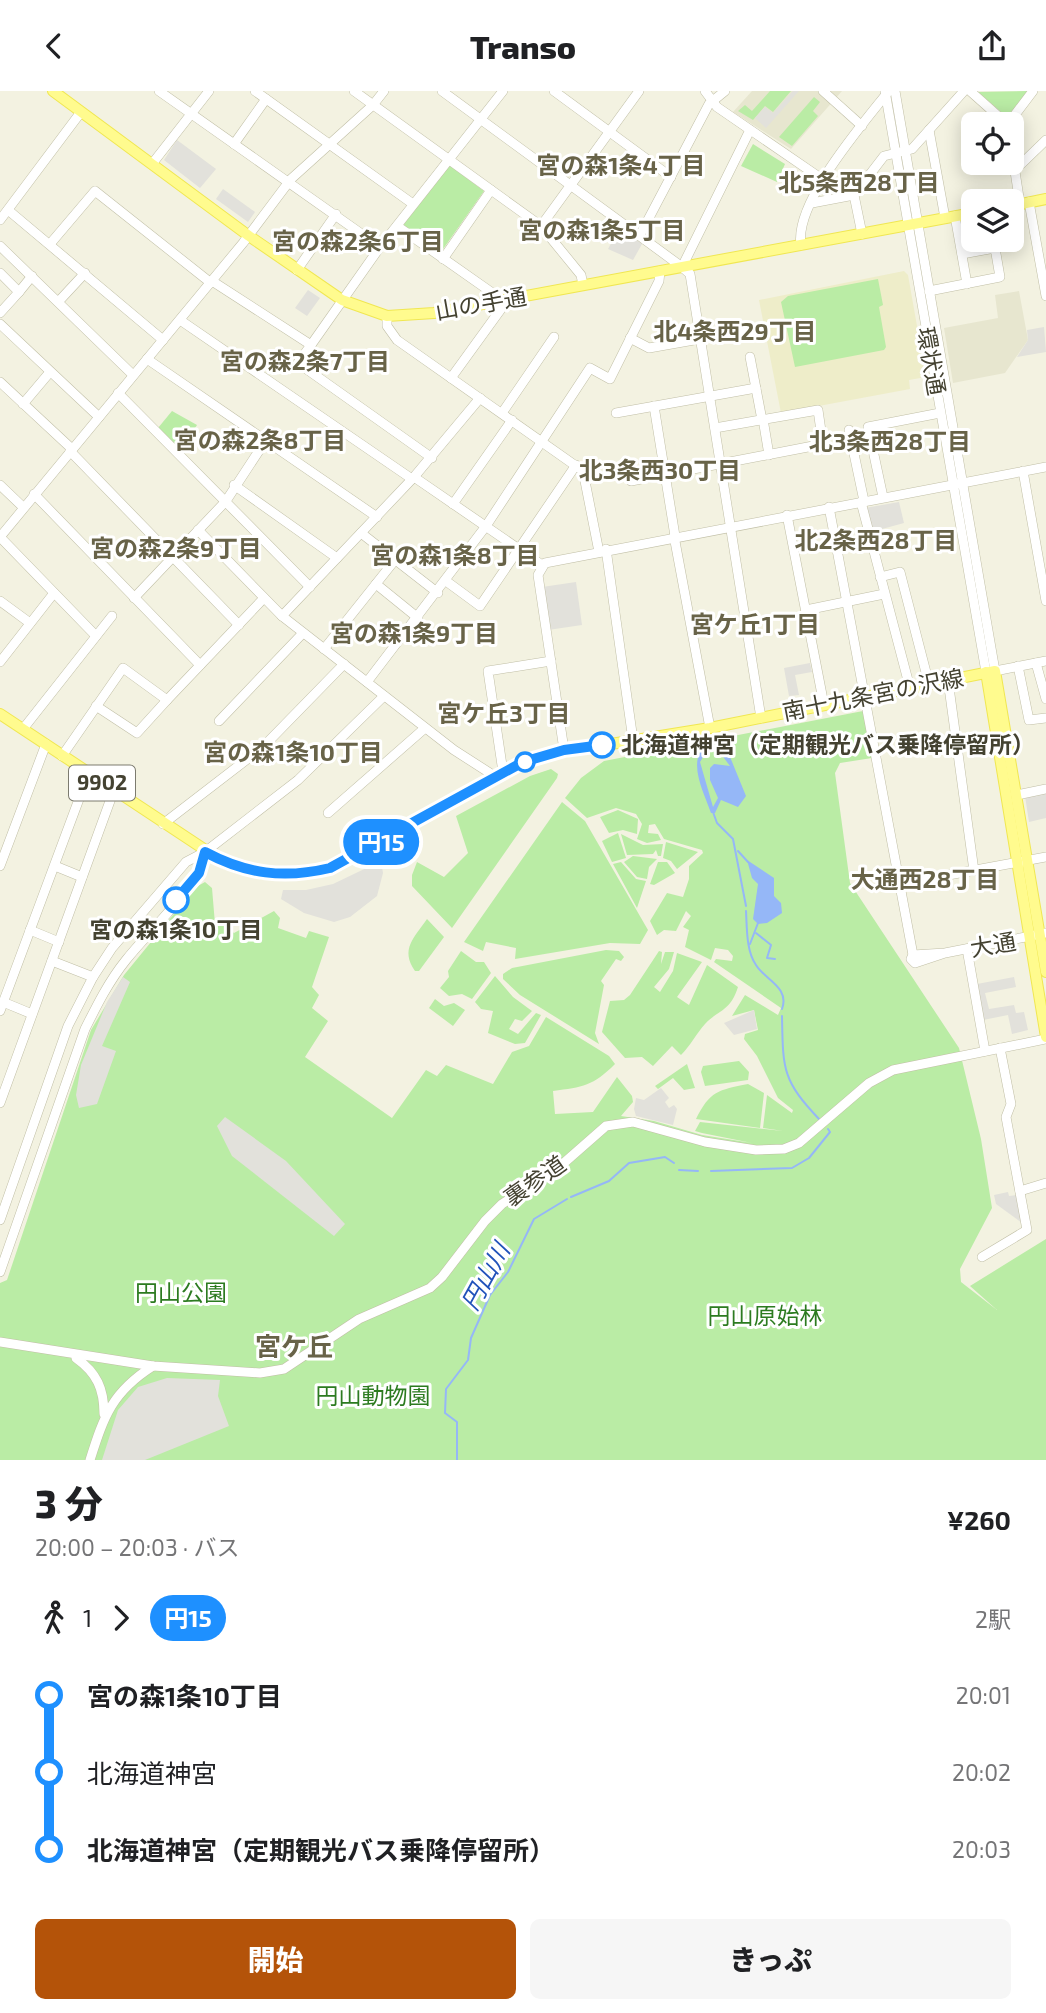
<!DOCTYPE html>
<html lang="ja">
<meta charset="utf-8">
<style>
body{margin:0;font-family:"Exo 2","Noto Sans JP",sans-serif;background:#f6f6f6;color:#202124;height:100vh;display:flex;flex-direction:column;font-size:26px;white-space:nowrap}
*{box-sizing:border-box;margin:0}
p{font-size:23px;color:#757577}
.icon{flex:none;width:38px;height:38px;fill:none;stroke:currentColor;stroke-width:2;stroke-linecap:round;stroke-linejoin:round}
.map{position:relative;height:1369px;overflow:hidden}
.side{display:flex;flex-direction:column;background:#fff;flex:1}
.side>*{flex:none}
.badge{padding:0 14px;border-radius:23px;font-size:24px;line-height:46px}
.tools{position:absolute;left:961px;top:21px;display:grid;gap:14px}
.tools a{display:grid;place-items:center;width:63px;height:63px;border-radius:10px;background:#fff;box-shadow:0 4px 18px #0003;font-size:35px}
.map>.badge{position:absolute;translate:-50% -50%;box-shadow:0 0 0 4px #fff}
.legs{display:flex;align-items:center;gap:10px;height:77px;padding:0 35px;font-size:23px}
.legs p{margin-inline-start:auto}
.overview{display:flex;align-items:center;justify-content:space-between;height:119px;padding:0 35px}
h1{font-size:38px;font-weight:800;line-height:52px}
.primary-button{display:flex;gap:14px;margin-top:auto;padding:14px 35px}
.primary-button a{flex:1;height:80px;border-radius:10px;background:#b45309;color:#fff;font-size:28px;font-weight:800;line-height:80px;text-align:center}
.primary-button a+a{background:#f6f6f6;color:#202124}
ul{padding:0 35px;list-style:none}
li{display:flex;align-items:center;gap:24px;height:77px;font-size:26px}
li i{display:grid;place-items:center;width:10px;height:100%;margin:0 9px;background:currentColor}
li i::after{content:'';width:18px;height:18px;margin:-9px;border:5px solid;border-radius:50%;background:#fff}
li p{margin-inline-start:auto}
li:first-child i{background:linear-gradient(#0000 50%,currentColor 0)}
li:last-child i{background:linear-gradient(currentColor 50%,#0000 0)}
header{display:flex;justify-content:space-between;align-items:center;height:91px;padding:0 35px;background:#fff;font-size:32px;font-weight:800}
.map>svg:first-child{display:block}
.residential{fill:#e7e6cf}
.education{fill:#eeedc9}
.green{fill:#baeca5}
.parking{fill:#e2e1db}
.water{fill:#95b7f7;fill-rule:evenodd}
.lines{fill:none;stroke-linecap:round;stroke-linejoin:round}
.stream{stroke:#95b7f7;stroke-width:2}
.minor-casing{stroke:#c1bfa6;stroke-width:10}
.major-casing{stroke:#f0e752;stroke-width:12}
.minor{stroke:#fff;stroke-width:9}
.major{stroke:#fffb8e;stroke-width:10}
.line-1-casing{stroke:#fff;stroke-width:16}
.line-1{stroke:#1e90ff;stroke-width:10}
.stop-1-dot{fill:#fff;stroke:#1e90ff;stroke-width:3.5}
.labels{text-anchor:middle;stroke-width:6;stroke-linejoin:round;paint-order:stroke}
.shield{fill:#fff;stroke:#7c7b6f;stroke-width:2}
.shield-label{font-size:21px;font-weight:bold;fill:#444231}
.street-label{font-size:23px;fill:#444231;stroke:#fff}
.stop-label{font-size:23px;font-weight:bold;fill:#444231;stroke:#fff;text-anchor:start}
.park-label{font-size:23px;fill:#2c7b20;stroke:#fff}
.neighbourhood-label{font-size:24px;font-weight:bold;fill:#686348;stroke:#fff}
.water-label{font-size:24px;font-style:italic;fill:#2153ba;stroke:#fff}
.quarter-label{font-size:26px;font-weight:bold;fill:#686348;stroke:#fff}
</style>
<header><svg class="icon" aria-label="back" viewBox="0 0 24 24"><path d="M15 5l-7 7 7 7"/></svg>Transo<svg class="icon" aria-label="share" viewBox="0 0 24 24"><path d="M12 15V3M7 8l5-5 5 5M5 13v7h14v-7"/></svg></header>
<div class="map">
<svg width="1046" height="1369" viewBox="0 0 1046 1369">
<rect width="100%" height="100%" fill="#f3f2e1"/>
<g class="residential">
<polygon points="752,0 842,0 791,58 733,21"/>
<polygon points="1019,200 1028,249 1005,282 953,292 944,237 998,227 995,204"/>
</g>
<polygon class="education" points="904,180 908,184 926,286 909,289 910,298 781,322 759,209"/>
<g class="green">
<polygon points="770,0 791,0 773,21 765,15 753,29 738,20 745,14 752,20"/>
<polygon points="1027,0 1029,2 1009,28 978,1"/>
<polygon points="814,6 820,11 813,20 818,25 792,55 779,46"/>
<polygon points="753,53 785,73 777,91 741,75"/>
<polygon points="448,73 484,100 441,161 403,134"/>
<polygon points="878,188 883,214 879,216 886,256 884,259 795,276 781,211 788,205"/>
<polygon points="172,320 197,334 180,360 158,337"/>
<path d="M863,620L872,667L840,672L835,682L850,792L959,957L981,1048L992,1117L960,1178L961,1191L997,1219L970,1195L1046,1148V1369H0V1192L7,1189L91,939L124,884L196,796L205,791L212,797L216,845V834L221,832L234,842L274,820L280,827L278,837L306,847L309,840L329,846L312,896L319,904L312,917L328,930L305,966L392,1027L426,979L437,985L446,974L493,993L512,961L529,955L546,926L609,965L615,973C593,995 583,996 553,1000L555,1023L593,1021L617,986L632,1005L633,1011L621,1025L654,1030L702,1044L752,1052L702,1042L695,1040L700,1031L783,1040L763,1037L767,1004L792,1022L793,1019L778,1007L757,965L744,948L745,943L758,939L754,919L732,925L745,904L778,924L781,917L714,871L716,868L732,870L733,865L728,859L715,857L711,869L685,856L689,839L683,836L691,825L686,820L676,840L664,839L657,844L650,830L667,802L683,806L689,788V775L703,762L702,759L664,748L655,733L649,734L648,742L658,743L661,749L647,752L637,748L642,733L636,723L616,717L587,727L565,707L581,687L604,670Z"/>
<polygon points="551,678 558,683 557,687 452,837 412,795 412,784 417,771 444,786 468,762 456,725 530,685"/>
<polygon points="562,711 585,730 648,839 640,853 610,852 515,868 516,857 486,851 483,860 464,851"/>
<polygon points="618,719 638,728 637,743 623,739 609,742 600,726"/>
<polygon points="618,742 626,767 612,771 602,750"/>
<polygon points="621,743 643,754 663,753 661,765 658,765 656,759 653,763 627,764"/>
<polygon points="666,751 698,761 677,778 671,770 663,767"/>
<polygon points="633,765 657,768 649,776 647,788 637,786 624,771"/>
<polygon points="621,771 636,788 646,790 637,817 613,773"/>
<polygon points="658,771 667,771 675,782 654,794 650,793"/>
<path d="M427,828L444,846L419,880H415C400,858 414,847 427,828Z"/>
<polygon points="606,859 619,860 624,866 621,870 616,868 601,890 604,894 595,942 599,953 520,904 503,888 503,883 512,877"/>
<polygon points="461,860 476,871 484,871 491,882 472,908 462,903 449,905 440,897 449,886 448,880"/>
<path d="M659,860L662,861L661,873L665,861H674L669,878L654,896L660,901L673,880L677,862L702,871L677,906L689,914L707,874L738,896C730,921 719,918 705,933C696,943 691,954 681,964L672,955L653,975L642,966L625,967L602,941L610,910L624,909L630,904Z"/>
<polygon points="495,885 513,906 532,920 522,930 515,928 509,938 518,943 536,922 541,924 525,952 515,953 488,942 493,920 481,918 475,911"/>
<polygon points="435,908 444,915 454,912 465,919 453,935 429,917"/>
<polygon points="739,970 749,981 748,989 705,995 701,981 703,975"/>
<polygon points="687,973 695,997 684,999 673,987 658,998 655,995"/>
<path d="M748,993L764,1002L760,1037L696,1028C710,1000 718,999 748,993Z"/>
</g>
<g class="parking">
<polygon points="793,0 799,0 766,37 755,27 765,16 773,22"/>
<polygon points="177,49 216,78 200,97 164,69"/>
<polygon points="223,98 255,121 248,131 216,108"/>
<polygon points="620,136 642,153 633,169 608,158"/>
<polygon points="308,199 320,207 307,225 295,217"/>
<polygon points="1044,236 1046,261 1017,266 1028,249 1027,239"/>
<polygon points="899,411 904,432 871,441 865,417"/>
<polygon points="576,491 582,534 548,539 542,496"/>
<polygon points="810,572 812,581 795,584 799,604 789,605 784,577"/>
<polygon points="1046,701 1046,727 1029,731 1025,705"/>
<polygon points="381,770 383,782 377,805 350,826 334,831 304,822 281,808 283,799 306,799 333,793"/>
<polygon points="123,886 130,891 102,955 116,960 97,1013 79,1017 76,1004 81,974 107,911"/>
<polygon points="1014,886 1016,896 985,902 989,918 1014,914 1016,922 1024,921 1028,939 1012,943 1008,924 983,929 977,893"/>
<polygon points="754,919 757,938 734,944 724,932"/>
<polygon points="661,997 669,1007 665,1011 669,1017 674,1014 677,1018 673,1034 636,1025 634,1018 636,1007 644,1009"/>
<polygon points="225,1026 286,1070 345,1133 334,1145 232,1065 217,1035"/>
<polygon points="1008,1101 1009,1105 1017,1104 1022,1132 996,1113 994,1104"/>
<polygon points="167,1287 220,1289 218,1305 229,1335 145,1369 102,1369 118,1319 138,1296"/>
</g>
<g class="water">
<path d="M712,655L728,661L746,705L738,716L721,709L715,722H711C705,704 691,679 700,661ZM718,659L730,675L714,673L710,677V689L718,707L713,716L700,671L707,660Z"/>
<polygon points="747,769 774,787 774,805 781,812 782,822 767,832 758,833 753,828 758,793 752,787"/>
</g>
<g class="lines">
<g class="stream">
<polyline points="713,721 717,732 733,748 746,815"/>
<polyline points="738,760 748,771"/>
<path d="M746,820C747,836 746,860 756,874C765,889 790,896 782,918"/>
<polyline points="756,842 771,854 767,867 775,868"/>
<polyline points="750,853 758,832"/>
<path d="M782,925C783,978 782,989 819,1028"/>
<polyline points="679,1079 698,1080"/>
<polyline points="711,1080 792,1077 809,1067 830,1041 828,1038"/>
<polyline points="571,1106 609,1090 629,1072 665,1066 674,1072"/>
<polyline points="457,1369 457,1331 445,1322 446,1298 468,1269 471,1247 490,1204 508,1181 534,1128 567,1108"/>
</g>
<g class="minor-casing">
<g id="minor">
<polyline points="159,0 380,156"/>
<polyline points="255,0 413,113"/>
<polyline points="354,0 541,135 581,184 583,194"/>
<polyline points="442,0 682,176"/>
<polyline points="554,0 671,86"/>
<polyline points="705,0 717,16 822,88"/>
<polyline points="823,0 862,35"/>
<polyline points="885,0 986,581"/>
<polyline points="895,0 995,580 1046,570"/>
<polyline points="970,0 1007,33"/>
<polyline points="1008,33 1033,0"/>
<polyline points="750,39 682,176 690,183 761,627"/>
<polyline points="929,39 945,127"/>
<polyline points="234,53 266,8"/>
<polyline points="1012,61 1020,113"/>
<polyline points="152,73 209,0"/>
<polyline points="1015,79 1046,49"/>
<polyline points="1029,111 1046,205"/>
<polyline points="812,112 854,104"/>
<polyline points="8,119 163,249"/>
<polyline points="955,125 967,193"/>
<polyline points="0,129 81,21"/>
<polyline points="397,135 491,201 496,211"/>
<polyline points="541,135 639,0"/>
<polyline points="862,143 854,104 884,65 912,58 964,0"/>
<polyline points="640,144 709,13 725,0"/>
<polyline points="50,153 95,100 211,192"/>
<path d="M801,154C794,112 862,34 888,1"/>
<polyline points="0,155 133,284"/>
<polyline points="443,168 491,99"/>
<polyline points="297,179 336,123"/>
<polyline points="0,182 19,201 0,222"/>
<polyline points="212,190 311,254 298,272 432,367"/>
<polyline points="929,200 1000,186 995,157 962,163"/>
<polyline points="19,201 32,185"/>
<polyline points="59,210 85,182"/>
<polyline points="387,225 387,235 397,249 583,380 599,461"/>
<polyline points="180,229 412,388"/>
<polyline points="0,233 99,326"/>
<polyline points="630,247 649,257 756,238"/>
<polyline points="311,254 380,156 503,0"/>
<polyline points="750,266 762,329"/>
<polyline points="147,268 377,426"/>
<polyline points="451,287 501,218 503,209"/>
<polyline points="0,291 72,358"/>
<polyline points="118,302 310,496"/>
<polyline points="23,313 50,281"/>
<polyline points="654,315 675,445"/>
<polyline points="502,322 554,246"/>
<polyline points="616,322 756,297"/>
<polyline points="763,328 769,364"/>
<polyline points="849,339 864,410"/>
<polyline points="70,360 239,534"/>
<polyline points="1023,380 1046,510"/>
<polyline points="414,386 542,474"/>
<polyline points="631,390 813,355 821,340 818,319 715,337"/>
<polyline points="0,394 23,416"/>
<polyline points="234,394 337,467"/>
<polyline points="34,403 200,574"/>
<polyline points="883,406 868,336 940,322"/>
<polyline points="861,411 910,597"/>
<polyline points="453,413 512,329"/>
<polyline points="829,416 913,864"/>
<polyline points="787,424 824,614"/>
<polyline points="198,439 282,525 454,659 496,686"/>
<polyline points="361,442 438,502"/>
<polyline points="674,445 710,637"/>
<polyline points="0,446 243,152 291,88 373,14 384,0"/>
<polyline points="0,446 96,545"/>
<polyline points="606,458 633,649"/>
<polyline points="880,486 900,481 929,593"/>
<polyline points="446,490 480,515 576,374"/>
<polyline points="376,493 418,527"/>
<polyline points="134,507 226,410 266,349"/>
<polyline points="0,510 30,532"/>
<polyline points="806,519 884,503"/>
<polyline points="282,525 414,386 480,307"/>
<polyline points="324,558 395,469"/>
<polyline points="0,571 54,502"/>
<polyline points="1036,572 1046,608"/>
<polyline points="1018,575 1029,629 1046,627"/>
<polyline points="948,589 974,780"/>
<polyline points="367,591 486,435 590,277 610,288 659,190 660,180"/>
<polyline points="96,615 137,642 167,609"/>
<polyline points="219,630 303,542"/>
<polyline points="23,638 112,525"/>
<polyline points="564,659 538,484 545,472 1046,376"/>
<polyline points="62,665 123,577 167,609 264,507"/>
<polyline points="503,681 488,580 551,570"/>
<polyline points="1017,704 1046,698"/>
<polyline points="328,722 425,637"/>
<polyline points="163,733 263,656 344,573"/>
<polyline points="0,775 46,653"/>
<polyline points="55,775 82,786"/>
<polyline points="900,793 1046,766"/>
<polyline points="30,839 59,851"/>
<polyline points="967,858 985,960"/>
<polyline points="945,862 915,872 911,868 913,864 945,862 1046,842"/>
<polyline points="52,870 93,886"/>
<polyline points="3,911 32,923"/>
<polyline points="0,920 85,692 91,684"/>
<polyline points="0,1012 114,699"/>
<polyline points="1020,1100 1046,1092"/>
<polyline points="0,1129 68,935 93,886 112,857 186,771 205,761 298,689 384,605"/>
<polyline points="982,1166 1027,1139 1006,1026 1011,1013 1000,957"/>
<path d="M0,1181L85,938C97,914 109,890 126,869C153,835 193,803 205,761"/>
<polyline points="0,1251 153,1275 260,1282 284,1278 359,1228 430,1197 442,1186 485,1130 502,1113 557,1078 606,1035 633,1031 705,1051 756,1059 784,1058 799,1052 869,992 893,979 1046,948"/>
<path d="M76,1267C97,1282 104,1298 104,1323"/>
<path d="M90,1369C104,1325 112,1301 153,1275"/>
</g>
</g>
<g class="major-casing">
<g id="major">
<polyline points="53,0 249,145 342,209 387,225 434,222 973,122"/>
<polyline points="1012,115 1046,108"/>
<polyline points="986,581 1046,946"/>
<polyline points="0,623 225,772 264,783 292,783 330,777 351,767 503,681 543,664 710,637 995,580 1046,881"/>
</g>
</g>
<use href="#minor" class="minor"/>
<use href="#major" class="major"/>
</g>
<g class="lines">
<g class="line-1-casing">
<path id="line-1" d="M176,809L199,782L205,761C246,783 284,788 330,777L523,671L564,659L602,654"/>
</g>
<use href="#line-1" class="line-1"/>
</g>
<g class="stop-1-dot">
<circle cx="602" cy="654" r="12"/>
<circle cx="525" cy="671" r="9"/>
<circle cx="176" cy="809" r="12"/>
</g>
<g class="labels">
<rect class="shield" x="69" y="674.5" width="66" height="35" rx="5"/>
<g class="shield-label">
<text x="102" y="699">9902</text>
</g>
<g class="street-label">
<text transform="translate(481 213) rotate(-10)" y="8">山の手通</text>
<text transform="translate(931 270) rotate(80)" y="8">環状通</text>
<text transform="translate(873 604) rotate(-11)" y="8">南十九条宮の沢線</text>
<text transform="translate(993 854) rotate(-10)" y="8">大通</text>
<text transform="translate(535 1090) rotate(-35)" y="8">裏参道</text>
</g>
<g class="stop-label">
<text x="621" y="662">北海道神宮（定期観光バス乗降停留所）</text>
<text x="176" y="847" text-anchor="middle">宮の森1条10丁目</text>
</g>
<g class="park-label">
<text x="181" y="1210">円山公園</text>
<text x="765" y="1233">円山原始林</text>
<text x="373" y="1313">円山動物園</text>
</g>
<g class="neighbourhood-label">
<text x="621" y="83">宮の森1条4丁目</text>
<text x="859" y="100">北5条西28丁目</text>
<text x="602" y="148">宮の森1条5丁目</text>
<text x="358" y="159">宮の森2条6丁目</text>
<text x="735" y="249">北4条西29丁目</text>
<text x="305" y="279">宮の森2条7丁目</text>
<text x="260" y="358">宮の森2条8丁目</text>
<text x="890" y="359">北3条西28丁目</text>
<text x="660" y="388">北3条西30丁目</text>
<text x="876" y="458">北2条西28丁目</text>
<text x="176" y="466">宮の森2条9丁目</text>
<text x="455" y="473">宮の森1条8丁目</text>
<text x="755" y="542">宮ケ丘1丁目</text>
<text x="414" y="551">宮の森1条9丁目</text>
<text x="504" y="631">宮ケ丘3丁目</text>
<text x="293" y="670">宮の森1条10丁目</text>
<text x="925" y="797">大通西28丁目</text>
</g>
<g class="water-label">
<text transform="translate(486 1186) rotate(-61)" y="8">円山川</text>
</g>
<g class="quarter-label">
<text x="294" y="1265">宮ケ丘</text>
</g>
</g>
</svg>
<div class="tools">
<a><svg class="icon" aria-label="locate" viewBox="0 0 24 24"><circle cx="12" cy="12" r="6"/><path d="M12 2v4M12 18v4M2 12h4M18 12h4"/></svg></a>
<a><svg class="icon" aria-label="layers" viewBox="0 0 24 24"><path d="M12 4l9 5-9 5-9-5zM3 14l9 5 9-5"/></svg></a>
</div>
<b class="badge" style="left:381px;top:751px;background:#1e90ff;color:#fff">円15</b>
</div>
<section class="side">
<div class="overview"><div><h1>3 分</h1><p>20:00 – 20:03 · バス</p></div><b>¥260</b></div>
<div class="legs"><svg class="icon" aria-label="walk" viewBox="0 0 24 24"><circle cx="13" cy="4" r="2"/><path d="M13 8l-2 6 4 7M11 14l-3 7M7 12l3-4h3l4 4"/></svg>1<svg class="icon" aria-label="forward" viewBox="0 0 24 24"><path d="M9 5l7 7-7 7"/></svg><b class="badge" style="background:#1e90ff;color:#fff">円15</b><p>2駅</p></div>
<ul>
<li><i style="color:#1e90ff"></i><b>宮の森1条10丁目</b><p>20:01</p></li>
<li><i style="color:#1e90ff"></i><span>北海道神宮</span><p>20:02</p></li>
<li><i style="color:#1e90ff"></i><b>北海道神宮（定期観光バス乗降停留所）</b><p>20:03</p></li>
</ul>
<div class="primary-button"><a>開始</a><a>きっぷ</a></div>
</section>
